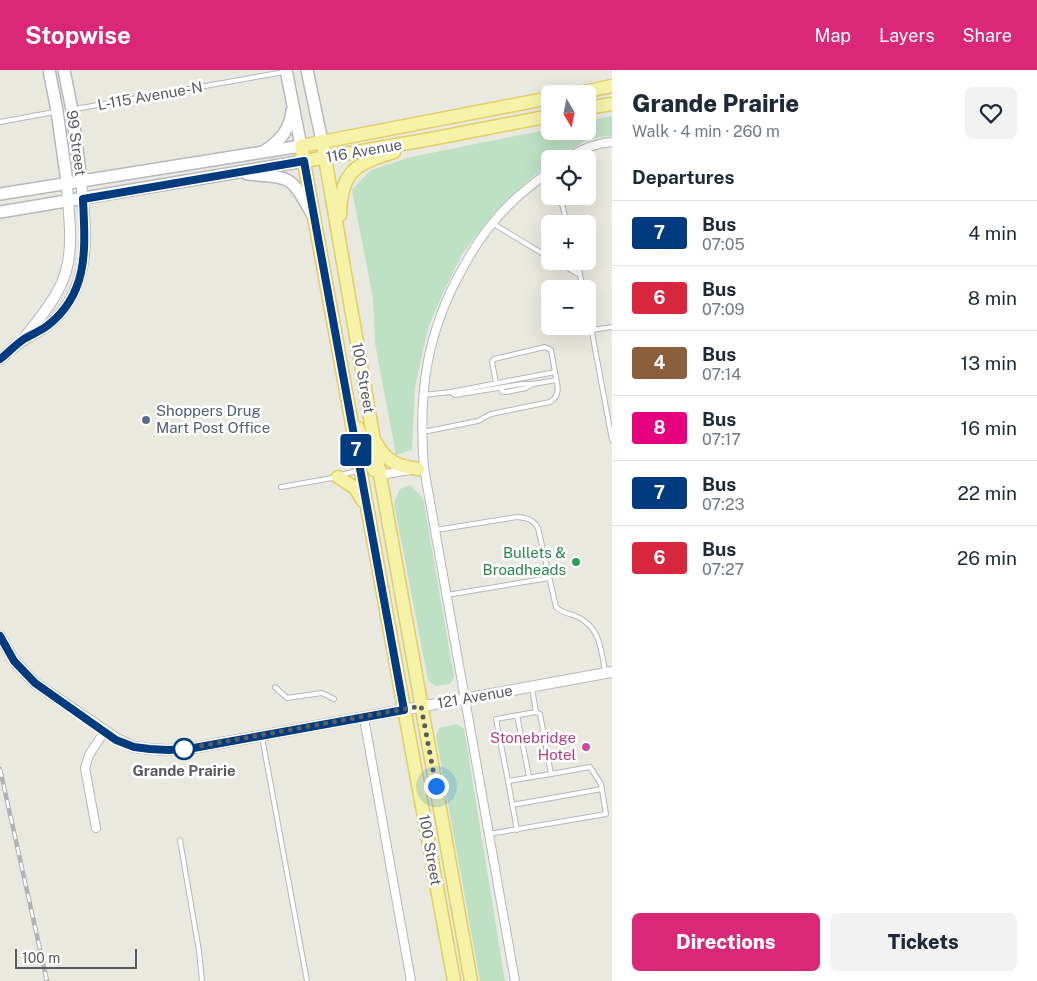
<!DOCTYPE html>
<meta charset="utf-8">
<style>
body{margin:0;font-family:"Public Sans",sans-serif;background:#f2f2f3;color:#1f2937;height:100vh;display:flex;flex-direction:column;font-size:19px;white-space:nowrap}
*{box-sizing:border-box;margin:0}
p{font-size:16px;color:#747a83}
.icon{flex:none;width:28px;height:28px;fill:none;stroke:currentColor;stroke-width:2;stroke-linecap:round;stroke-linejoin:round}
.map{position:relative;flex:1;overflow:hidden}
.side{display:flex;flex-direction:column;background:#fff;width:425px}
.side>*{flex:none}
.badge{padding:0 10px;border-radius:4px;font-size:18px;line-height:32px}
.needle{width:32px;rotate:170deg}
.controls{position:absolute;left:541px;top:15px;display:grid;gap:10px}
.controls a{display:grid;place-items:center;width:55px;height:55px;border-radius:8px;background:#fff;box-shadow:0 5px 20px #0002;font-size:25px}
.scale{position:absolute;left:15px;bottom:12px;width:122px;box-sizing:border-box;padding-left:5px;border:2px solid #595b60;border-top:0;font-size:14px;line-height:18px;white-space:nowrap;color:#595b60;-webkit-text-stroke:4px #fff;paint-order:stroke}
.you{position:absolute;width:25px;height:25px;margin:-12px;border:4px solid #fff;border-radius:50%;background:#1a73e8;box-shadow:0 0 0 8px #1a73e833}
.map>.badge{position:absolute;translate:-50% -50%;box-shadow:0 0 0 2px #fff}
h2{padding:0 20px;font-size:19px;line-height:45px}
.round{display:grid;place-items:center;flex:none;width:52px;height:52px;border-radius:8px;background:#f2f2f3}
.head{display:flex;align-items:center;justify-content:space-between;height:85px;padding:0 20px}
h1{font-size:24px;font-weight:800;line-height:38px}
.cta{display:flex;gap:10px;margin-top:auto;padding:10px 20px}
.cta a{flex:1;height:58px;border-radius:8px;background:#db2777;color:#fff;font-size:20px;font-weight:800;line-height:58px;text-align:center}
.cta a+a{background:#f2f2f3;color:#1f2937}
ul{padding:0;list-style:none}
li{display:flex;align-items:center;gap:15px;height:65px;padding:0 20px;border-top:1px solid #e0e1e3}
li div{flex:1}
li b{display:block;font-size:19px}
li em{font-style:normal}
li .badge{min-width:55px;font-weight:700;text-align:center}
header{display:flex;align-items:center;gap:30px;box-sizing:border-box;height:70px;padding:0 25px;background:#db2777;color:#fff}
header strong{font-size:24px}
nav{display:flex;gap:28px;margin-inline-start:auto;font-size:18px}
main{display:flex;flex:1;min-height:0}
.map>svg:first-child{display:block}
.green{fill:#bee0c3}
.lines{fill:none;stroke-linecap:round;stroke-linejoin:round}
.service-casing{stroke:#b6b7bc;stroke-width:6}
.minor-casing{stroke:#b6b7bc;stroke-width:10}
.tertiary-casing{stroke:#b6b7bc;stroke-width:12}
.secondary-casing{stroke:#b6b8be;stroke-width:14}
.primary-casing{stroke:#e2ce62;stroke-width:15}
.service{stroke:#fff;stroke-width:4}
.minor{stroke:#fff;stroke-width:8}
.tertiary{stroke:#fff;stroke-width:10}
.secondary{stroke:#fff;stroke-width:11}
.primary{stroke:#f6f3a9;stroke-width:12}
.rail-casing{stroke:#b1b2b2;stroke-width:4.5}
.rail{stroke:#fff;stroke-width:2.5;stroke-dasharray:8;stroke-linecap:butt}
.line-casing{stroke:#fff;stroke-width:11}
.line{stroke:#003b80;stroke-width:8}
.walk{stroke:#595b60;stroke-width:5;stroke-dasharray:0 9}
.service-dot{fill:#5c6f8a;stroke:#fff;stroke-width:2}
.leisure-dot{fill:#2e9e5b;stroke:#fff;stroke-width:2}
.hotel-dot{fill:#d1479c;stroke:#fff;stroke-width:2}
.stop-dot{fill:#fff;stroke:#003b80;stroke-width:2.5}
.labels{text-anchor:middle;stroke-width:5;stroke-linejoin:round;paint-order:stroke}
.street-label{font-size:15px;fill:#595b60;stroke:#fff}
.service-label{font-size:15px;fill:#4e5e75;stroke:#fff;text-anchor:start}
.leisure-label{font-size:15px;fill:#27864d;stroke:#fff;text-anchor:end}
.hotel-label{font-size:15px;fill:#b23c85;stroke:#fff;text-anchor:end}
.stop-label{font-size:15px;font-weight:bold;fill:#595b60;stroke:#fff}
</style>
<header>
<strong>Stopwise</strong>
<nav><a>Map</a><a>Layers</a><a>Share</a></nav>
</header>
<main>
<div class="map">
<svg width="612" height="911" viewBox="0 0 612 911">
<rect width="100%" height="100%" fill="#eae9e0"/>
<g class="green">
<path d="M612,46V66C603,66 593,68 585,71C573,77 563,89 550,89V93L525,113L487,152L462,184L443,223L428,258L415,317L412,380L396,385L375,273L373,228L352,120L371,100L411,87L550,59V61H588V51Z"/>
<polygon points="410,415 423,428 454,607 450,614 435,616 428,610 394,433 400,419"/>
<polygon points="457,654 464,659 505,911 480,911 436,666 439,658"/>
</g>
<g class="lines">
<g class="service-casing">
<g id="service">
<polyline points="75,39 284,2"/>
<polyline points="0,52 54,42"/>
<polyline points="584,79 586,89"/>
<polyline points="588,99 589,107 588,107"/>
<polyline points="560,126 567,154"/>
<polyline points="492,153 550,188"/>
<polyline points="556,191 580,205"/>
<polyline points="577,191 583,219"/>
<polyline points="588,241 612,370"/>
<polyline points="592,260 612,257"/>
<polyline points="500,318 503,322 506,322 526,318 533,314"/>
<polyline points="451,322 455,325 522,314 533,314 556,310"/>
<polyline points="423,325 451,322 555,302 551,280 545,277 494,289 492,292 496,313"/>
<path d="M423,362L478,351L491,344L550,332C562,324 557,314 555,302"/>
<polyline points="281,417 338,407 344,404 357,401"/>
<path d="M436,460L517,447C527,448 533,449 538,458L556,537C563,544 570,543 578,547C600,558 601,579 605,601"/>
<polyline points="447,525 549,508"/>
<polyline points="275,617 287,628 322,623 334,629"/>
<polyline points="517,645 529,707"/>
<polyline points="262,667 307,911"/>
<polyline points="508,711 496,649 536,642"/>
<polyline points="512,735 602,719"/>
<polyline points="517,760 508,711 551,704"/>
<polyline points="489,764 606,744 601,714 590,697 551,704 540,644 536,642 532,618"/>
<polyline points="180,770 199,881 202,911"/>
</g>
</g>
<g class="minor-casing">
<g id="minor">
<path d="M566,89C580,80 596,73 612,72"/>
<polyline points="380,405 410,400"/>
<polyline points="364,648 411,911"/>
<polyline points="96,758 85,698 89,685 104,662"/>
<path d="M515,911L424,398C418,323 426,262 464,196C477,172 492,151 512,132C523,121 537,111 550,101"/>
</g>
</g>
<g class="tertiary-casing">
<g id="tertiary">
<path d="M26,266C41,246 59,226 66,201C74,173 68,141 67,112"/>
<path d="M0,289C8,283 15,275 24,270C31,265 40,261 47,256C94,220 86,161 81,110"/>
<polyline points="0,566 14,591 35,613 117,669 134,677 150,679 167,680 188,679 612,602"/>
</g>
</g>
<g class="secondary-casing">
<g id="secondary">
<polyline points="49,0 57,41 67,112"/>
<polyline points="64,0 72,40 81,110"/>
<polyline points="307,0 322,71"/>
<path d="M266,80C281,70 290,59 292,41"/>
<path d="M247,104C291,108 290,104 312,144"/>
<polyline points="0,124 301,76 286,0"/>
<polyline points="0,142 304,91"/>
</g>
</g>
<g class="primary-casing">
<g id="primary">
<polyline points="573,24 612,16"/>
<polyline points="588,38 612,34"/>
<polyline points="322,71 380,405 471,911"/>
<polyline points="304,91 431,69 550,46"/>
<path d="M340,145C341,101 355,94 394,82"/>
<polyline points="358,358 374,400"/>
<path d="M376,373C387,392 397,396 418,399"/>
<polyline points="338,407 355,418 363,431"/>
<polyline points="454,911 301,76 550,28"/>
</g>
</g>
<use href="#service" class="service"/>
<use href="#minor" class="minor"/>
<use href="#tertiary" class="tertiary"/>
<use href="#secondary" class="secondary"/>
<use href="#primary" class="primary"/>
<g class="rail-casing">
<polyline id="rail" points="0,699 47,911"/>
</g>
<use href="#rail" class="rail"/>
</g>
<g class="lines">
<g class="line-casing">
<path id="line" d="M0,289C8,283 15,275 24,269C31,265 40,261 47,256C90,223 85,177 83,129L304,91L404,640L188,679L168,680L150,679L134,677L116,670L35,613L14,591L0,566"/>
</g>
<use href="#line" class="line"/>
<polyline class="walk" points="184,679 421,636 436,716"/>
</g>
<circle class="service-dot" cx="146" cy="350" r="5"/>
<circle class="leisure-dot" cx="576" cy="492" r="5"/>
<circle class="hotel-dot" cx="586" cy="677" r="5"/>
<circle class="stop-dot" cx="184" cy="679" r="10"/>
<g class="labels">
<g class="street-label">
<text transform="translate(150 26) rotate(-10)" y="5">L-115 Avenue-N</text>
<text transform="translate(76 73) rotate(82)" y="5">99 Street</text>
<text transform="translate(364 81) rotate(-10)" y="5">116 Avenue</text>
<text transform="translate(363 308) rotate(80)" y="5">100 Street</text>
<text transform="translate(475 627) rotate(-10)" y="5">121 Avenue</text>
<text transform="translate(430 780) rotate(80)" y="5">100 Street</text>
</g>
<g class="service-label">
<text x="156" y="346">Shoppers Drug<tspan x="156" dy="17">Mart Post Office</tspan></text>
</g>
<g class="leisure-label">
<text x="566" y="488">Bullets &amp;<tspan x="566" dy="17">Broadheads</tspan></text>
</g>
<g class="hotel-label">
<text x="576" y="673">Stonebridge<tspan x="576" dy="17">Hotel</tspan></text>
</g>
<g class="stop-label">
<text x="184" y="706">Grande Prairie</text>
</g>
</g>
</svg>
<div class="controls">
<a><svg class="needle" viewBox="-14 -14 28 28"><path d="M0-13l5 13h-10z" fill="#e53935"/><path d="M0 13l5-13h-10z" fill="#747a83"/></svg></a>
<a><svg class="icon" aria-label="locate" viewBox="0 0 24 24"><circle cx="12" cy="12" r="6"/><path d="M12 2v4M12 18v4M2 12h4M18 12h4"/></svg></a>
<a>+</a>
<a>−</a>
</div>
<div class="scale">100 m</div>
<div class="you" style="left:436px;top:716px"></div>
<b class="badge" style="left:356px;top:380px;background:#003b80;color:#fff">7</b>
</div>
<section class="side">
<div class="head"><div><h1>Grande Prairie</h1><p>Walk · 4 min · 260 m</p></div><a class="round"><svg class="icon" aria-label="heart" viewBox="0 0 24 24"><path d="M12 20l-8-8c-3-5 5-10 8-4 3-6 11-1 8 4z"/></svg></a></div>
<h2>Departures</h2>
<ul>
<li><span class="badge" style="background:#003b80;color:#fff">7</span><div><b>Bus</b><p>07:05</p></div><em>4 min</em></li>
<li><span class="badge" style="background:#d7263d;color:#fff">6</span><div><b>Bus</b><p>07:09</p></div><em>8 min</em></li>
<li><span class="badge" style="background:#8b5e3c;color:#fff">4</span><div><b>Bus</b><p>07:14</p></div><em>13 min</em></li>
<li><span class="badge" style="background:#e6007e;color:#fff">8</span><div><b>Bus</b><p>07:17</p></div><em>16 min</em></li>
<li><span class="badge" style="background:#003b80;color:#fff">7</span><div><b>Bus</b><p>07:23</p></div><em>22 min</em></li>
<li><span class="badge" style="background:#d7263d;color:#fff">6</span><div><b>Bus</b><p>07:27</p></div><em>26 min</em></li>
</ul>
<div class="cta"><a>Directions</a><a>Tickets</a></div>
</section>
</main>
